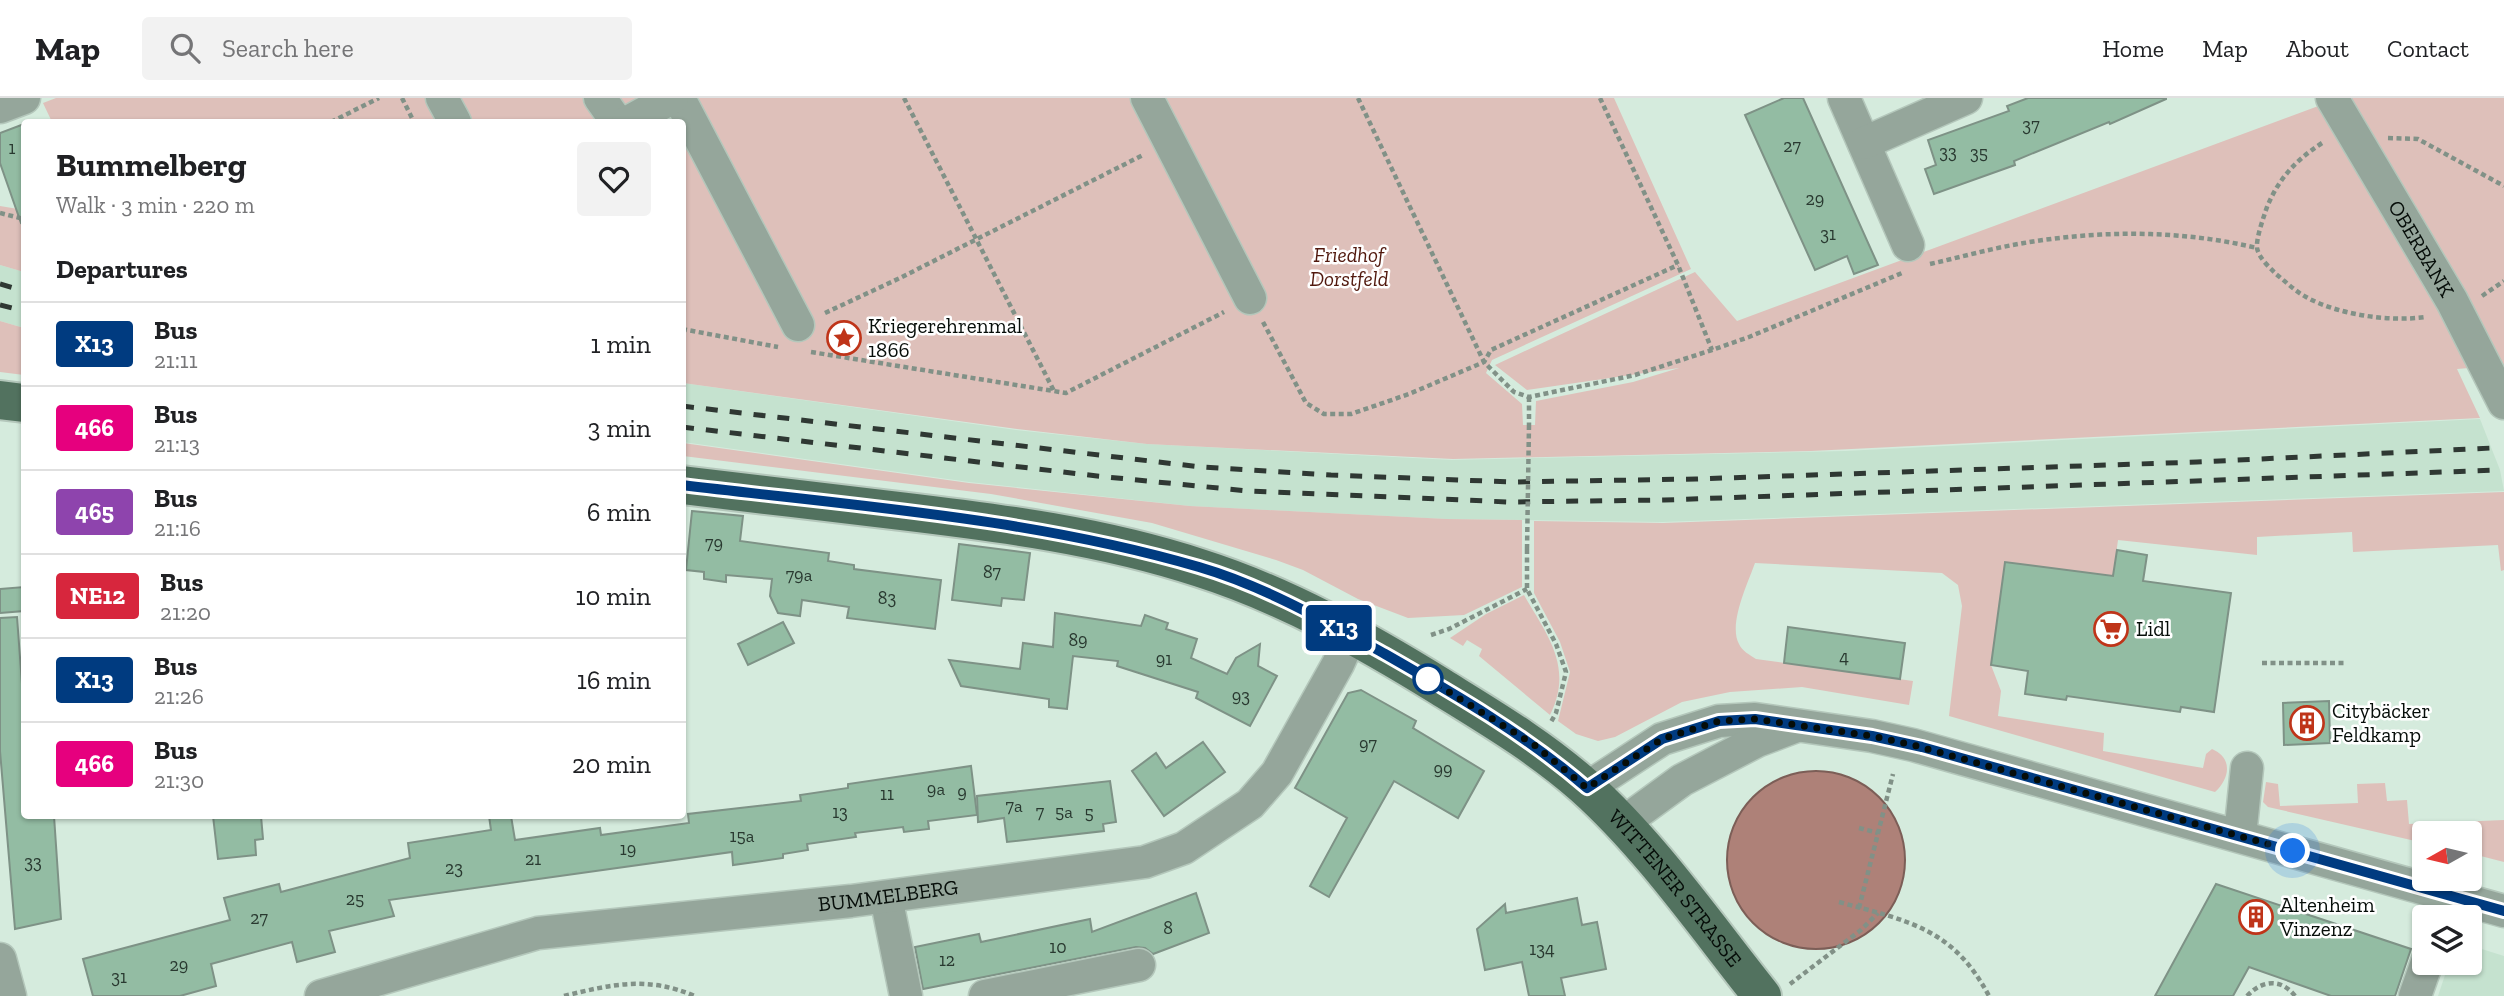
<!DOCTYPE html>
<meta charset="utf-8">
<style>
body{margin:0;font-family:"Zilla Slab",serif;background:#f2f2f2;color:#202124;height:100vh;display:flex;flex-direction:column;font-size:26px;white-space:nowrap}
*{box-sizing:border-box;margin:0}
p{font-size:23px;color:#757577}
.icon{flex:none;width:38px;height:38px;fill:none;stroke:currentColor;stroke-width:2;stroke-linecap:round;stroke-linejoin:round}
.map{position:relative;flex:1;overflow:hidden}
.details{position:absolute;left:21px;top:21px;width:665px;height:700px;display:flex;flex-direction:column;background:#fff;border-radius:7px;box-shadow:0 2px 5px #0004}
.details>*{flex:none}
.badge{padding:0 14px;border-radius:5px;font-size:24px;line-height:46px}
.needle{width:46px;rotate:262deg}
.buttons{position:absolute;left:2412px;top:723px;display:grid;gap:14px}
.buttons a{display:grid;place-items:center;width:70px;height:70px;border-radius:7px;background:#fff;box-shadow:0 2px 5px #0004;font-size:35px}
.you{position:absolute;width:35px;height:35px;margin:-18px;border:5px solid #fff;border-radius:50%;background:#1a73e8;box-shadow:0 0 0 10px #1a73e833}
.map>.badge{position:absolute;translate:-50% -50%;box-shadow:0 0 0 4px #fff}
h2{padding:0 35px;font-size:26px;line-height:63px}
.round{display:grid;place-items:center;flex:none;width:74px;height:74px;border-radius:7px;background:#f2f2f2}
.overview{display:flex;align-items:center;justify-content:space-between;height:119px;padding:0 35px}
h1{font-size:33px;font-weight:800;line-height:52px}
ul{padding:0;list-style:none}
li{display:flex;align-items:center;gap:21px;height:84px;padding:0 35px;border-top:2px solid #e0e0e0}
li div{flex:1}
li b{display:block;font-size:26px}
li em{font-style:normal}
li .badge{min-width:77px;font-weight:700;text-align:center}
header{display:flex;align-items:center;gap:42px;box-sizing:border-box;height:98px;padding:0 35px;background:#fff;border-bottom:2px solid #e0e0e0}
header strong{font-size:33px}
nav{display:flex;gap:38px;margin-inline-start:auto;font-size:24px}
.search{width:490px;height:63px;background:#f2f2f2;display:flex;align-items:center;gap:18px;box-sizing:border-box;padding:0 24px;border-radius:7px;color:#757577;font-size:26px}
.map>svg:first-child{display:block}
.built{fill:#c5e2cf}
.green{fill:#dec0ba}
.water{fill:#ae8178;stroke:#7c5e57;stroke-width:2}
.building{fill:#93bca3;stroke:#7e9286;stroke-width:2}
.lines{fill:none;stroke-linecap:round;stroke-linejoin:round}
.minor-casing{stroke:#b4c7bb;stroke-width:35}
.major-casing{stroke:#b4c7bb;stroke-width:42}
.path{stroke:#819187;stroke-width:4.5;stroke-dasharray:5 3.5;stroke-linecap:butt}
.minor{stroke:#95a69b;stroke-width:32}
.major{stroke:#52725f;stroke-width:38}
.rail{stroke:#2f3833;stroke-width:5;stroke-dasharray:12 12;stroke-linecap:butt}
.path-bridge{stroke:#819187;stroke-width:4.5;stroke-dasharray:5 3.5;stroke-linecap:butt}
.line-casing{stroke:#fff;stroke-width:16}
.line{stroke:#003b80;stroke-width:10}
.walk{stroke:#060d09;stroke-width:7;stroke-dasharray:0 12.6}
.stop-dot{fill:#fff;stroke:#003b80;stroke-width:3.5}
.labels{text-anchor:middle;stroke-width:5;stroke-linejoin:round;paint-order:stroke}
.number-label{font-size:18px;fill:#293930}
.street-label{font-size:21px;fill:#060d09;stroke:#fff}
.park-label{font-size:21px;font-style:italic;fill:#51180d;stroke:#fff}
.poi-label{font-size:21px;fill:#060d09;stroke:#fff;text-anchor:start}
</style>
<header>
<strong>Map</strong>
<div class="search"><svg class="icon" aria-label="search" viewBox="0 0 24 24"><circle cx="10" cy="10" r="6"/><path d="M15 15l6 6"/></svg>Search here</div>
<nav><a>Home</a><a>Map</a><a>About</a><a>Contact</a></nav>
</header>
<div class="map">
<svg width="2504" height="898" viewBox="0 0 2504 898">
<rect width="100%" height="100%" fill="#d5ebdd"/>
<g class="built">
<polygon points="0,167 24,174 24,230 0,223"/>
<polygon points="683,285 1016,332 1147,346 1452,362 1845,353 2480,321 2500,372 2504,393 1662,424 1446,421 1190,408 969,384 683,344"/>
<polygon points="2469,847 2504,858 2504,898 2438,898 2449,865 2469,864"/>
</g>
<g class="green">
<polygon points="56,0 1614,0 1691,171 1492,262 1486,275 1522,306 1523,327 1535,327 1536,303 1633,284 1679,270 1527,292 1495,267 1695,174 1737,223 2340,0 2504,0 2504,267 2457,271 2480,320 1811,353 1453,361 1147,346 1017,331 683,285 682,24 52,24 43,5"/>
<polygon points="0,108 24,112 24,174 0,167"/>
<polygon points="0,223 24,230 24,277 0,274"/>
<polygon points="683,345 969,385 1190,408 1447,421 1522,422 1522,489 1464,517 1408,520 1358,501 1303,472 1276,462 1152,425 991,396 683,358"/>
<path d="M2504,394V472L2501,473L2498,447L2353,454L2352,434L2257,439V457L2118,442L2113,478L2005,464L1991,567L2001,593L1998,618L2104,635L2103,653L2203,670L2206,656L2212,651C2233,660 2230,680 2215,694L1949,618L1962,508L1958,487L1942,475L1755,465C1748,485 1728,526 1739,546C1742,553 1750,557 1756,561L1913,583L1909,607L1802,589L1730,594L1682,604L1615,639L1598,643L1576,636L1558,623L1570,574L1560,544L1534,495V423L1663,425Z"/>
<path d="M1524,497C1547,537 1574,569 1550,617L1479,558L1482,551L1467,542L1463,548L1450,540L1486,516Z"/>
<polygon points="2266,684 2278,686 2280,708 2358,705 2357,686 2385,685 2387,703 2407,702 2409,726 2504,722 2504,764 2469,755 2469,735 2424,735 2424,745 2268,709 2263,704"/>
</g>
<circle class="water" cx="1816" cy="762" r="89"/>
<g class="building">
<polygon points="1784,0 1803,0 1878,167 1854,176 1847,158 1815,172 1745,17"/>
<polygon points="2028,0 2166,0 2166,1 2110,26 2109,24 2014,63 2015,67 1934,96 1925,71 1936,67 1928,42 2009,13 2007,8"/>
<polygon points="24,26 24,124 21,125 0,65 0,35"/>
<polygon points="692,413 743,418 740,443 829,455 828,463 854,467 854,471 941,482 935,531 847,520 849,509 802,502 800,518 778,515 770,498 772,481 726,477 726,484 704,481 704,474 686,472"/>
<polygon points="959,446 1030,455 1024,502 1002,500 1001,508 952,502"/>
<polygon points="2117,452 2147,457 2143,483 2231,495 2214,614 2181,609 2180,614 2067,598 2066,602 2025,596 2028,573 1991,567 2005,464 2113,478"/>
<polygon points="24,489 24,513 0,515 0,491"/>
<polygon points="1055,515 1141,528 1145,517 1168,525 1166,531 1197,541 1191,560 1227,576 1236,560 1260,546 1258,568 1277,578 1250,628 1196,600 1198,594 1117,568 1118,563 1073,558 1067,611 1049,609 1049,601 961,588 949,562 1020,571 1023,545 1053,549"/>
<polygon points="17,519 24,613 24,718 54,718 61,821 15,831 0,653 0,520"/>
<polygon points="783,524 794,545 748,567 738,546"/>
<polygon points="1788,529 1905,545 1900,581 1784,565"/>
<polygon points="1361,592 1416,623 1413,630 1484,673 1458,720 1394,683 1329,799 1310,788 1347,720 1295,690 1348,595"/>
<polygon points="2329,603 2330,645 2284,647 2283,605"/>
<polygon points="1203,644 1225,674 1164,718 1132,673 1156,655 1166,670"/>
<polygon points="971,668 977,717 928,723 929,731 904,734 903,729 855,735 856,739 807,746 808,752 783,756 783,760 733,767 732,754 389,802 394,818 329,833 335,854 297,864 292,844 211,866 216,888 180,898 93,898 83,861 230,822 224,800 279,786 281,794 410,760 408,745 491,732 489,718 511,718 515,742 600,730 601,737 689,725 688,716 801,703 800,697 848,690 848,686"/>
<polygon points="1110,683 1116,724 1103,726 1104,733 1007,744 1004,720 978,724 977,698"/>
<polygon points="213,718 261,718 263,741 255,742 256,757 218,761"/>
<polygon points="2216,786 2411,851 2395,898 2331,898 2249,869 2233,898 2155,898"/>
<polygon points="1196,795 1209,835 1153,856 1145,850 1136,849 923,891 915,849 979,836 981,844 1090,821 1092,834"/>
<polygon points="1577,800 1582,827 1597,824 1606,871 1561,880 1565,898 1529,898 1522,864 1485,872 1477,831 1505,806 1506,815"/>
</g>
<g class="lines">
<g class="minor-casing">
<g id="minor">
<polyline points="442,0 455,24"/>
<polyline points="600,0 617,24"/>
<polyline points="679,0 798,227"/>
<polyline points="1147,0 1250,200"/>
<polyline points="1844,0 1908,147"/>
<path id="s1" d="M2332,0L2452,203L2504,305"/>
<polyline points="0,9 24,0"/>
<polyline points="628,24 672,0"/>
<polyline points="1864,45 1966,0"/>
<polyline points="1587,690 1662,641 1719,623 1755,621 1872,638 1913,647 2504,813"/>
<polyline points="1623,725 1682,682 1757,643 1794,629"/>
<polyline points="2240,738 2247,670"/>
<polyline points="886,799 906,898"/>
<polyline points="0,861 10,898"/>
<path id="s2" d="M321,898L538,835L851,803L1145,764L1184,750L1250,706L1277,675L1338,566L1351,537"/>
<polyline points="985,898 1139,867"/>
<polyline points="2415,898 2427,864"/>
</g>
</g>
<g class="major-casing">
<g id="major">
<polyline points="0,302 24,305"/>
<path id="s3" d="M682,387C755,396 827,404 900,413C1001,425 1103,438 1200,470C1285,497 1365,542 1441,589C1491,620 1540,649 1584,688C1651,748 1706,828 1762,898"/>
</g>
</g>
<g class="path">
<polyline points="402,0 414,24"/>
<polyline points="904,0 1054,293"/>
<polyline points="1358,0 1484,264 1514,294 1529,299 1635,277 1712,252 1749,239 1902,175"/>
<polyline points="1600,0 1678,167 1712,252"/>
<polyline points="331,24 379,0"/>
<polyline points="2388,40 2418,41 2504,88"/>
<path d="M2322,45C2296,62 2279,80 2267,109C2264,118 2256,140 2257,150C2259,160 2269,169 2276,176C2286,184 2295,193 2306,199C2339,217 2389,224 2426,219"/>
<polyline points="0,115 24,121"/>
<path d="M1930,166C1961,159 1993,150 2024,145C2101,132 2181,132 2257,150"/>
<polyline points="2482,198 2504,183"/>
<polyline points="825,215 900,180 1143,57"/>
<polyline points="1263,224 1306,305 1324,316 1351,316 1409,296 1484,264 1491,252 1678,167"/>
<polyline points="682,231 778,249"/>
<polyline points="811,254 1066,295 1224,214"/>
<polyline points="1529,299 1529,327"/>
<polyline points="1527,451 1527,491 1556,546 1566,574 1556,615 1551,624"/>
<polyline points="1431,537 1449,531 1527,491"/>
<polyline points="2262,565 2346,565"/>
<polyline points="1859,730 1878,735"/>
<path d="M1839,804C1908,823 1953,830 1989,898"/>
<polyline points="1859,810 1893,676"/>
<polyline points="1790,886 1861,832 1878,815"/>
<path d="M564,898C613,886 647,878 695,898"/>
<path d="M2247,898C2262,882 2281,880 2295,898"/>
</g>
<use href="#minor" class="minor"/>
<use href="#major" class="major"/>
<g class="rail">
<polyline points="0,186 24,193"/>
<polyline points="0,207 24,213"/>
<polyline points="682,308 1201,369 1331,377 1512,384 1696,381 2197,364 2492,350"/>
<polyline points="682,329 1097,378 1248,393 1509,404 1664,402 2500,372"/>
</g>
<polyline class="path-bridge" points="1527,451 1529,327"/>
</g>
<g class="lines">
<g class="line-casing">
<path id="line" d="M682,387C855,408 1031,420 1199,469C1264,488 1325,523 1385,556C1455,596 1526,637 1587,690L1662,641L1719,623L1755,621L1872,638L1922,649L2504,813"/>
</g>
<use href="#line" class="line"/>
<polyline class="walk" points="1428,581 1533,646 1587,690 1662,641 1719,623 1755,621 1872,638 1913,647 2293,753"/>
</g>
<defs>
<g id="sight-ring" transform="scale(1.75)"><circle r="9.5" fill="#fff" stroke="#bf3419" stroke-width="1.5"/><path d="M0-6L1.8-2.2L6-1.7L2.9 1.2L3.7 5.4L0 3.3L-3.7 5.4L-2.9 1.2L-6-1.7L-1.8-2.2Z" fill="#bf3419"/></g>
<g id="supermarket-ring" transform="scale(1.75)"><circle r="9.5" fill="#fff" stroke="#bf3419" stroke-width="1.5"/><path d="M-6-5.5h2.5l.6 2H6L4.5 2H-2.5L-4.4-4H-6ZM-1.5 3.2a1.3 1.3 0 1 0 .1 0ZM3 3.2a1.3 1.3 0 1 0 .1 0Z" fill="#bf3419"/></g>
<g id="building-ring" transform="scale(1.75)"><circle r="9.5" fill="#fff" stroke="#bf3419" stroke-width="1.5"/><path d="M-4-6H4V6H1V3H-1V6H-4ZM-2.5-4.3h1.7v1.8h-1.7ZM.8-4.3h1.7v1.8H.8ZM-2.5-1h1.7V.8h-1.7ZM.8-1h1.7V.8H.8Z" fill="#bf3419"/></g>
</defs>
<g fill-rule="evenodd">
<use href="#sight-ring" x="844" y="240"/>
<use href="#supermarket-ring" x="2111" y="531"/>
<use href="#building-ring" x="2307" y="625"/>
<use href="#building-ring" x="2256" y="819"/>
</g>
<circle class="stop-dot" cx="1428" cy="581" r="14"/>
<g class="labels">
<g class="number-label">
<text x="2031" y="33">37</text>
<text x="1792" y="54">27</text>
<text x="12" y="56">1</text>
<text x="1948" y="60">33</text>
<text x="1979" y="61">35</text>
<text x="1815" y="107">29</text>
<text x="1828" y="142">31</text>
<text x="714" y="451">79</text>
<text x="992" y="480">87</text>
<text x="799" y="483">79a</text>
<text x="887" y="506">83</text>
<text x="1078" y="548">89</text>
<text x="1844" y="565">4</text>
<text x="1164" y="567">91</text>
<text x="1241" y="604">93</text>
<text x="1368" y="652">97</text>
<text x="1443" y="677">99</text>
<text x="936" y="697">9a</text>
<text x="962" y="700">9</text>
<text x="887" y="702">11</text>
<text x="1014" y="714">7a</text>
<text x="840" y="720">13</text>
<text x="1040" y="720">7</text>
<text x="1064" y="720">5a</text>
<text x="1089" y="721">5</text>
<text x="742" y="744">15a</text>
<text x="628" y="757">19</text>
<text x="533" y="767">21</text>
<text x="33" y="770">33</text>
<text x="454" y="776">23</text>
<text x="355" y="807">25</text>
<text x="259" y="826">27</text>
<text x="1168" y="836">8</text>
<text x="1058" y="855">10</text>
<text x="1542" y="857">134</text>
<text x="947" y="868">12</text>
<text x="179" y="873">29</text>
<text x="119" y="885">31</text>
</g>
<g class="street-label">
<text dy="7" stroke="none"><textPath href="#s1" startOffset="175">OBERBANK</textPath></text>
<text dy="7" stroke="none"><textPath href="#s3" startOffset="1106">WITTENER STRASSE</textPath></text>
<text dy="7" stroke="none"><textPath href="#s2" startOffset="578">BUMMELBERG</textPath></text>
</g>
<g class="park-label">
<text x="1349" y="164">Friedhof<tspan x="1349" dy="24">Dorstfeld</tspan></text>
</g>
<g class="poi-label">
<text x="868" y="235">Kriegerehrenmal<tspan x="868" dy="24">1866</tspan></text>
<text x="2136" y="538">Lidl</text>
<text x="2332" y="620">Citybäcker<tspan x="2332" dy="24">Feldkamp</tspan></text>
<text x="2280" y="814">Altenheim<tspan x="2280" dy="24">Vinzenz</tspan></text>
</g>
</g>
</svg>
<div class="buttons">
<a><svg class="needle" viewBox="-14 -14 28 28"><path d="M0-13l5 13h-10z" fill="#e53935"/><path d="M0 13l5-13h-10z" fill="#757577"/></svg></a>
<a><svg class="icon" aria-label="layers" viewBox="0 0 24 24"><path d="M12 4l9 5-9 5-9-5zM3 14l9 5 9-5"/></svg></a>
</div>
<div class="you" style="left:2293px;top:753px"></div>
<b class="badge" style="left:1339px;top:530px;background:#003b80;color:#fff">X13</b>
<section class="details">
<div class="overview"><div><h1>Bummelberg</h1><p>Walk · 3 min · 220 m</p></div><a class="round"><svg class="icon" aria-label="heart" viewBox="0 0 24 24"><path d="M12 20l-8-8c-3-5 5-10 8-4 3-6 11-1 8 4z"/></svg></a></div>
<h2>Departures</h2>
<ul>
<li><span class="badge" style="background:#003b80;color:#fff">X13</span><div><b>Bus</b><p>21:11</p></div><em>1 min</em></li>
<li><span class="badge" style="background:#e6007e;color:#fff">466</span><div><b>Bus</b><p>21:13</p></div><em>3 min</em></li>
<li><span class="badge" style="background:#8e44ad;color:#fff">465</span><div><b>Bus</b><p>21:16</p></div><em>6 min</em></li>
<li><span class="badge" style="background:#d7263d;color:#fff">NE12</span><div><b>Bus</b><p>21:20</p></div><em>10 min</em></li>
<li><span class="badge" style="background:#003b80;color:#fff">X13</span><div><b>Bus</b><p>21:26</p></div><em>16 min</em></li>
<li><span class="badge" style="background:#e6007e;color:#fff">466</span><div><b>Bus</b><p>21:30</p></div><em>20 min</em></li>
</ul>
</section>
</div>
